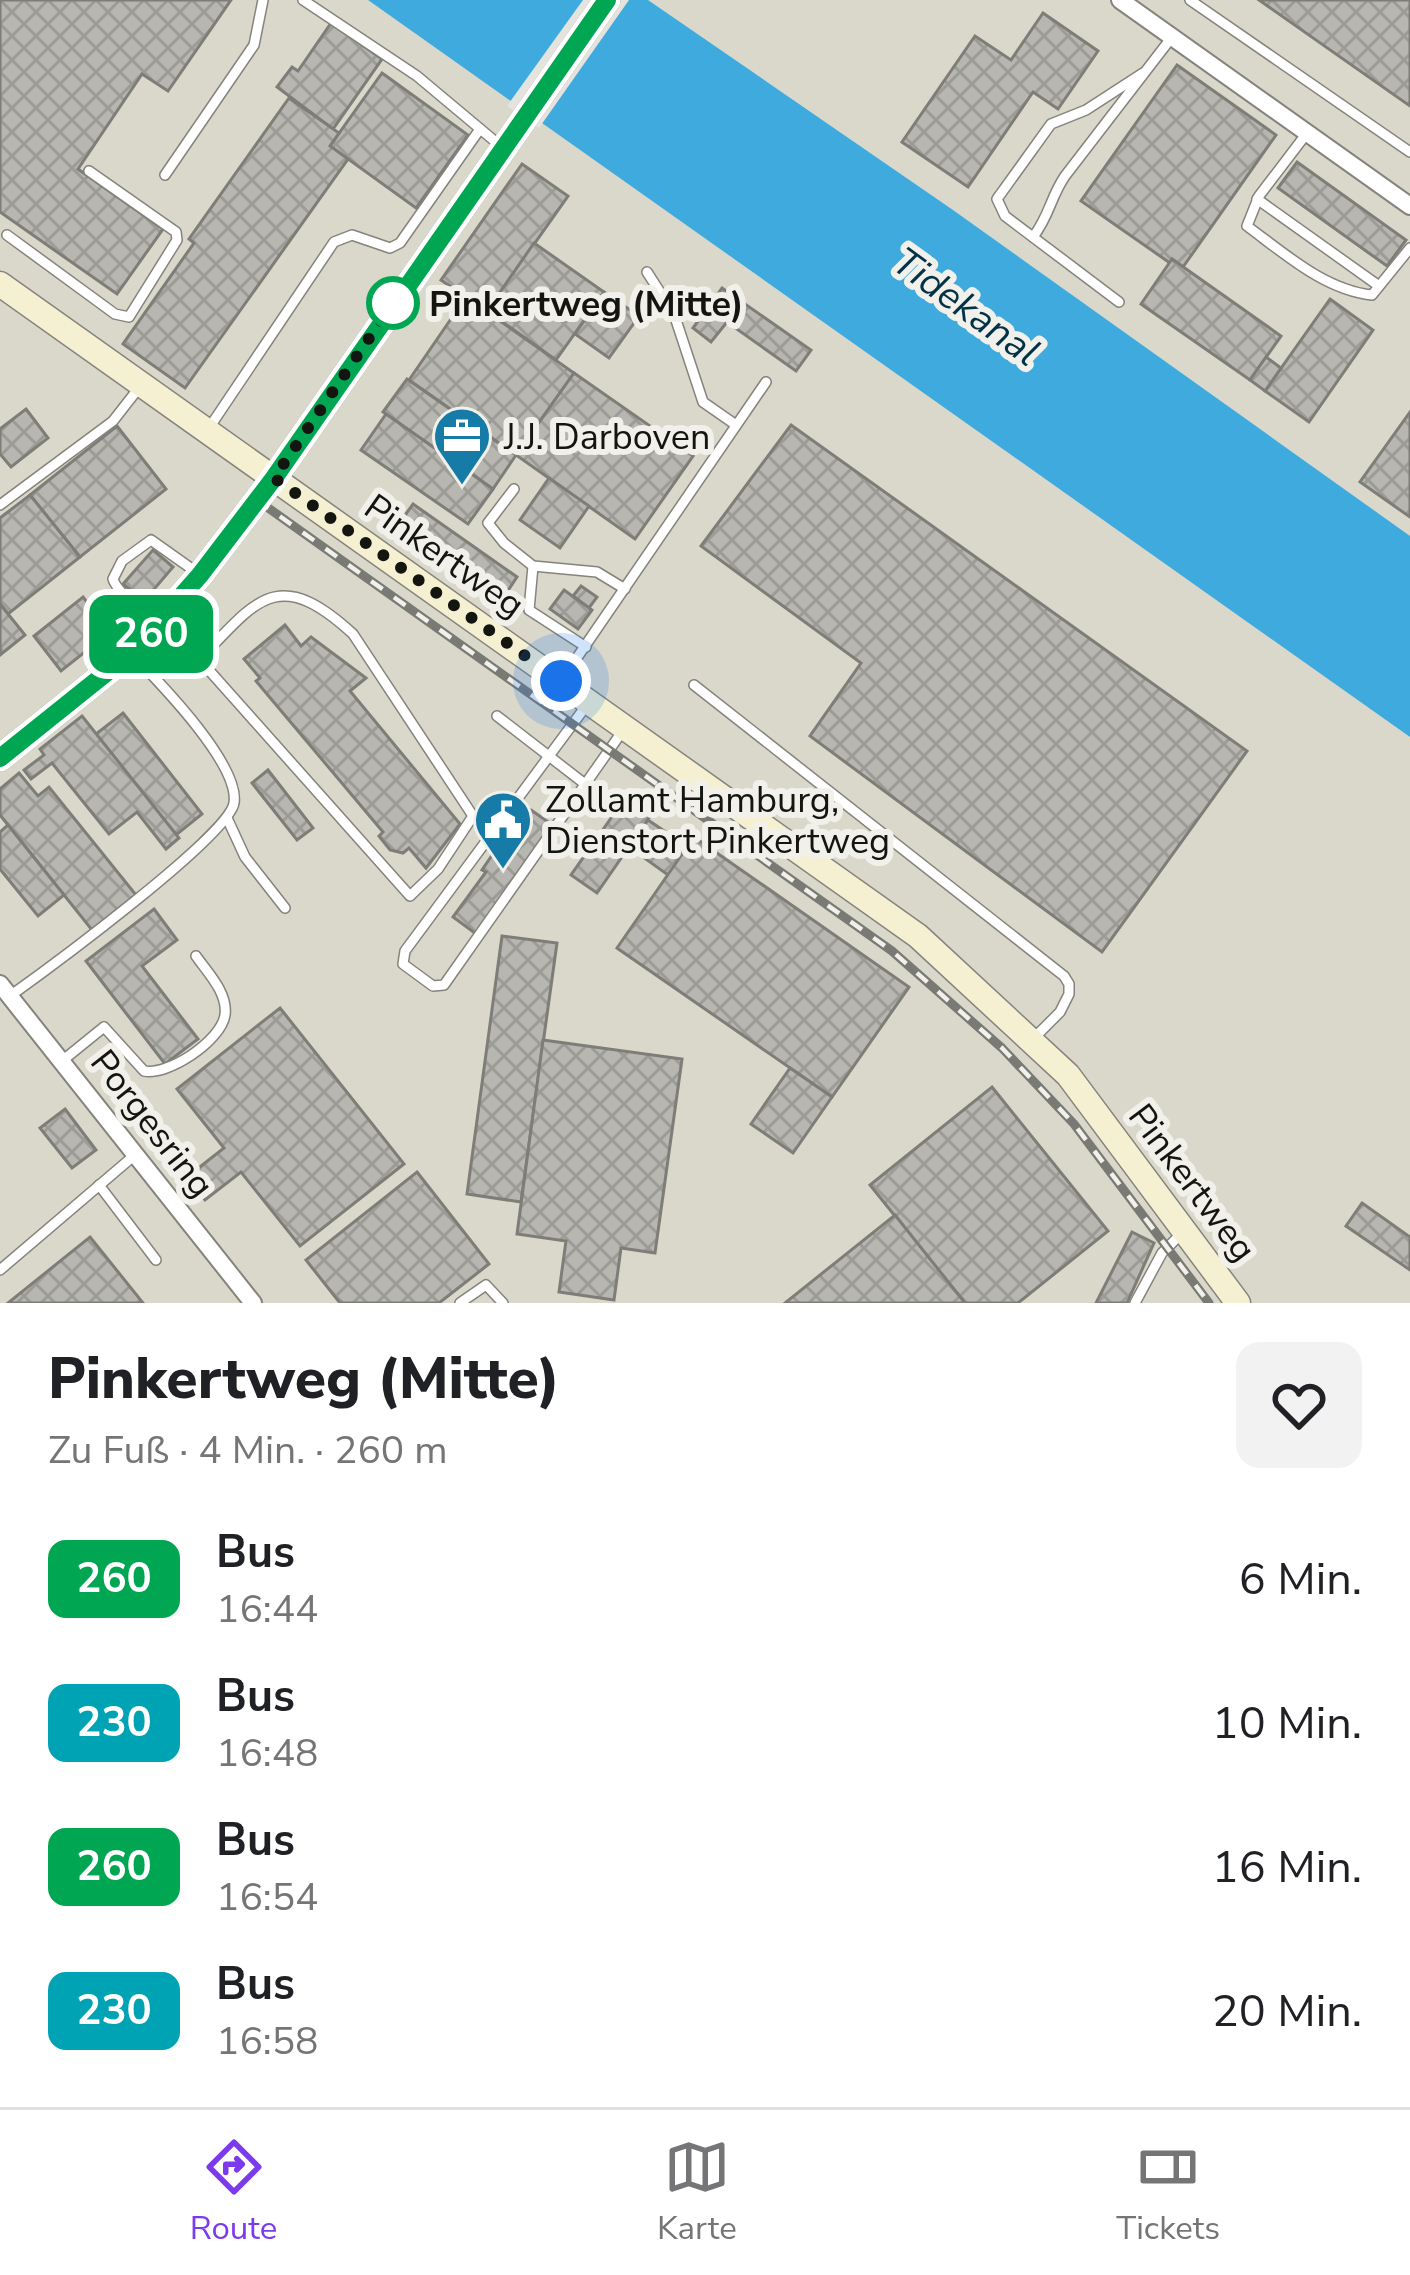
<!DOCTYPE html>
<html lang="de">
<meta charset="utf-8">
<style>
body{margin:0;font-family:"Nunito Sans",sans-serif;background:#f2f2f2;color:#202124;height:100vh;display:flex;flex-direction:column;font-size:45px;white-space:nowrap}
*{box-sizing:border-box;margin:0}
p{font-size:39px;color:#757577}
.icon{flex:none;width:66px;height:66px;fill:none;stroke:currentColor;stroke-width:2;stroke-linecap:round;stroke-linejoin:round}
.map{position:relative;height:1303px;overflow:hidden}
.drawer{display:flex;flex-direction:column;background:#fff;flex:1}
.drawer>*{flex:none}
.badge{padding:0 24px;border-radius:18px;font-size:42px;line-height:78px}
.you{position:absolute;width:60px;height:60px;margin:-30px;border:9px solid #fff;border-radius:50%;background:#1a73e8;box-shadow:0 0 0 18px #1a73e833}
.map>.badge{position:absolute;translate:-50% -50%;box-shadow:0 0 0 6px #fff}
.round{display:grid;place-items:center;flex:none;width:126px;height:126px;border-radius:24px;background:#f2f2f2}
.summary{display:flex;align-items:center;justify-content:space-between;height:204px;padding:0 48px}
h1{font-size:57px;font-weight:800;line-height:90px}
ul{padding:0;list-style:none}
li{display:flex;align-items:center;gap:36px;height:144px;padding:0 48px}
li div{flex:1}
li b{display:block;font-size:45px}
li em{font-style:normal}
li .badge{min-width:132px;font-weight:700;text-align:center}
.dock{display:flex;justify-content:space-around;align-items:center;height:168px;border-top:3px solid #e0e0e0;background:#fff;font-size:33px;color:#757577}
.dock a{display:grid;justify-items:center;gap:6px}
.dock .current{color:#7c3aed}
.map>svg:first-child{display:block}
.built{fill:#dad8ca}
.water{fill:#3faadd}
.pier{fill:#e4e3dd}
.building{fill:url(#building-cross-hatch);stroke:#7e7d77;stroke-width:3}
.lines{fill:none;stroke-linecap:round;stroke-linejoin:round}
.lane-casing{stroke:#84837d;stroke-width:12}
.street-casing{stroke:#84837d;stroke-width:20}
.secondary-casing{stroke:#84837d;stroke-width:27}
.lane{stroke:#fff;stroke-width:9}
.street{stroke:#fff;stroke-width:16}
.secondary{stroke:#f5f0d1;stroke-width:24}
.rail-casing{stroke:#7a7a75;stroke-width:9}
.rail{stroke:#f1f0ea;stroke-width:4.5;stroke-dasharray:14;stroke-linecap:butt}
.line-casing{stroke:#fff;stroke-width:27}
.line{stroke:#00a651;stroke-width:18}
.walk{stroke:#141411;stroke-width:12;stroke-dasharray:0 21.6}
.stop-dot{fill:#fff;stroke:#00a651;stroke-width:6}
.labels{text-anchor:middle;stroke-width:12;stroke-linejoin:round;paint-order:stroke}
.stop-label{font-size:36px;font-weight:bold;fill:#141411;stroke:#f1f0ea;text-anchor:start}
.poi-label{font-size:36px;fill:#141411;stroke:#f1f0ea;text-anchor:start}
.street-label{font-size:36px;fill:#141411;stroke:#f1f0ea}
.water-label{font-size:39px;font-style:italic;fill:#023247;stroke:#f1f0ea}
</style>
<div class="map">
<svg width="1410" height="1303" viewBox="0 0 1410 1303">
<defs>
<pattern id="building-cross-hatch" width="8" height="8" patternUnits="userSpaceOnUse" patternTransform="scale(3)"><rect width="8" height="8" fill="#b7b6b0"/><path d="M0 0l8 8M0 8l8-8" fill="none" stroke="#9c9c96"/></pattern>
</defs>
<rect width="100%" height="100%" fill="#e4e3dd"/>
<g class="built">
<polygon points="0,0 368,0 1410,737 1410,1303 0,1303"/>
<polygon points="648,0 1410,0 1410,536 953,210"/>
</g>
<polygon class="water" points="368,0 648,0 953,210 1410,536 1410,737"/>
<polygon class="pier" points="583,0 629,0 539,128 507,106"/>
<g class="building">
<polygon points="0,0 231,0 168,91 142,74 78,169 163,229 117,294 0,212"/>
<polygon points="1259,0 1410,0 1410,106"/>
<polygon points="1043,13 1098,51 1058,109 1033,92 968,187 902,142 975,36 1011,60"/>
<polygon points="331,23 382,59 333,129 277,87 292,67 298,71"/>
<polygon points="1177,65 1276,135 1183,267 1172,259 1170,263 1081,201"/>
<polygon points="382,73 468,135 416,208 330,146"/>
<polygon points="289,98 339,133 330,146 348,159 185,388 123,344 194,243 189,239"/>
<polygon points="1297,162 1406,240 1387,266 1278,188"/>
<polygon points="522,164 568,196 487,311 441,280"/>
<polygon points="534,243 604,292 556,360 487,311"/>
<polygon points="1172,259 1281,336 1250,380 1141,304"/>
<polygon points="722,288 811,350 796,371 727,322 711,342 693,328"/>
<polygon points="604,292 639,316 609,358 575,334"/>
<polygon points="466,297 574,373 516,455 409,380"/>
<polygon points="1330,299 1373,330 1309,422 1265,391"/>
<polygon points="1266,357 1281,368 1265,391 1250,380"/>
<polygon points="574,373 693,456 635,539 516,455"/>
<polygon points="407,379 516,455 493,489 383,412"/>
<polygon points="26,409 48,438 11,467 0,454 0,429"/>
<polygon points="1410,412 1410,517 1360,482"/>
<polygon points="386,414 493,489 468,524 361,450"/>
<polygon points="791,425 1247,751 1102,952 810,736 861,663 701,546"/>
<polygon points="117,426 166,489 80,557 30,495"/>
<polygon points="549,478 589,506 560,548 520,520"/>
<polygon points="30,495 80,557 8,614 0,604 0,518"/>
<polygon points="413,504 517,577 501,601 396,528"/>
<polygon points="153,550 173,567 144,601 123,584"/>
<polygon points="581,586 597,597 589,608 573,596"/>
<polygon points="564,590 592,610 578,629 550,609"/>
<polygon points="83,597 110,632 61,671 34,636"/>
<polygon points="0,604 25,635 0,655"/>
<polygon points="285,625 301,646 311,637 366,678 350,691 460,824 426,868 409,848 403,853 390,850 379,836 383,832 256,681 260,678 244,659"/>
<polygon points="123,713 202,814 176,835 96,734"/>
<polygon points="82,716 179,838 166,849 137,812 109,834 52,763 31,779 24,770 44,755 40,749"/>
<polygon points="268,770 313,828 297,840 252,783"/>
<polygon points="19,773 38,796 49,787 136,895 92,930 0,815 0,789"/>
<polygon points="628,794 653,812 597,893 571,875"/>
<polygon points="531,810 554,826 476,934 453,917 486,872 482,870 495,851 499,854"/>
<polygon points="648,820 688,847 668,875 629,847"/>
<polygon points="8,825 64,895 38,916 0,869 0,832"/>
<polygon points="694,837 909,987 832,1097 617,948"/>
<polygon points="154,909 177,940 142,966 198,1039 165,1064 86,961"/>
<polygon points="502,936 557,943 521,1202 467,1194"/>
<polygon points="280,1008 404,1164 300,1246 241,1172 205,1200 187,1177 224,1148 177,1089"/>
<polygon points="543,1040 682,1059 655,1253 621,1248 614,1300 559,1292 566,1241 517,1234"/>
<polygon points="790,1068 832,1097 793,1153 751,1124"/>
<polygon points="992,1087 1108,1231 1018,1303 965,1303 870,1185"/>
<polygon points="65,1109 96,1150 72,1168 40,1128"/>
<polygon points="417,1172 489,1264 439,1303 340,1303 306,1260"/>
<polygon points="1362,1203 1410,1237 1410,1270 1346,1226"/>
<polygon points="895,1215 965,1303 785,1303"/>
<polygon points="1132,1232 1154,1243 1127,1303 1096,1303"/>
<polygon points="90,1237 143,1303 8,1303"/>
</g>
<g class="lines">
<g class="lane-casing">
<g id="lane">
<polyline points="303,0 417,76 503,148"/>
<polyline points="1190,0 1410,152"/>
<path d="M1307,133L1259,196L1247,226C1285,254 1325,290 1372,295L1410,248"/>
<polyline points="165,175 254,45 263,0"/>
<polyline points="1257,199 1379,286"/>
<polyline points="7,235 115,314 129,317 177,240 176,232 89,171"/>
<path d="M1033,237C1050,215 1050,198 1065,176L1172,37"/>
<polyline points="647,272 674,314 703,402 736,425"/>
<polyline points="1119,302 1005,216 997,199 1051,124 1086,110 1143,73"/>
<polyline points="207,431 334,242 352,235 390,248 400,243 480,129"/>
<polyline points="514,489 488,523 504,543 533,566 597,572 625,589"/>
<polyline points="0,505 113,421 138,389"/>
<polyline points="533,566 529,610 586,647"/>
<path d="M198,661C256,601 277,564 353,634L473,816L438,869L410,896L207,668C188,653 117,596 113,579L122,561L151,540L199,574"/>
<polyline points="561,681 766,382"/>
<polyline points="694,685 1064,976 1069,984 1069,994 1060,1012 1034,1038"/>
<polyline points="586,706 405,951 403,964 433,986 444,985 624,729"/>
<polyline points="497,716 585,784"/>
<polyline points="227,818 245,857 285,908"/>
<path d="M10,996C45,971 229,836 234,803C240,764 158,681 131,653"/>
<path d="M62,1061L104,1027L144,1071C168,1076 221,1041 225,1015C228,993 208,973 196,956"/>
<polyline points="99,1185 156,1260"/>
<polyline points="0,1270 136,1154"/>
<polyline points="460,1303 486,1285 503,1303"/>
<polyline points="1135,1303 1162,1253 1181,1234"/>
</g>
</g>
<g class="street-casing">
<g id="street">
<polyline points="1120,0 1410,206"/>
<polyline points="0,984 253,1303"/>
</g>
</g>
<g class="secondary-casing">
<g id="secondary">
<polyline points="0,284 918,936 1068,1075 1238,1303"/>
<polyline points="0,758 131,653 200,575 274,478 607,0"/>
</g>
</g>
<use href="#lane" class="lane"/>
<use href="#street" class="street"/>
<use href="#secondary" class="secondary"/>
<g class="rail-casing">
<polyline id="rail" points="257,500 892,951 1002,1048 1074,1124 1209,1303"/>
</g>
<use href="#rail" class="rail"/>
</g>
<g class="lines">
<g class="line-casing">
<polyline id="line" points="0,758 131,653 200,575 274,478 607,0"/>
</g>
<use href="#line" class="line"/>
<polyline class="walk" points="393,303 274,478 561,681"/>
</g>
<defs>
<g id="office-pin" transform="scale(3)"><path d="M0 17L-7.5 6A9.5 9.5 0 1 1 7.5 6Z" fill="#167ca7" stroke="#f1f0ea"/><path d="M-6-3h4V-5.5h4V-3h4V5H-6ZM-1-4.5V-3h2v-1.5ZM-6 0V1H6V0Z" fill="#fff"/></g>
<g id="civic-pin" transform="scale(3)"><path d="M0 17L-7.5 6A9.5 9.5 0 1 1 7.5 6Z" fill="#167ca7" stroke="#f1f0ea"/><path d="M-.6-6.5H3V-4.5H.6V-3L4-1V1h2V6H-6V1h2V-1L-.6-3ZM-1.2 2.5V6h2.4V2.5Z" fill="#fff"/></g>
</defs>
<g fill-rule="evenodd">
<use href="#office-pin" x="462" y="436"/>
<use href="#civic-pin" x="503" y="820"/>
</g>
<circle class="stop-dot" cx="393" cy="303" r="24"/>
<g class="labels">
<g class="stop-label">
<text x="429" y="316">Pinkertweg (Mitte)</text>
</g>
<g class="poi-label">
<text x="504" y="449">J.J. Darboven</text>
<text x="545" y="812">Zollamt Hamburg,<tspan x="545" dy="41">Dienstort Pinkertweg</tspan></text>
</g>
<g class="street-label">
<text transform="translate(445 555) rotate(35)" y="13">Pinkertweg</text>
<text transform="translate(153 1123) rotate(52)" y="13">Porgesring</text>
<text transform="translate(1193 1182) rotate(53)" y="13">Pinkertweg</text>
</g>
<g class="water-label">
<text transform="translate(967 306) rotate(36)" y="14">Tidekanal</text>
</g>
</g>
</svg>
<div class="you" style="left:561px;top:681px"></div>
<b class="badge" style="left:151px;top:634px;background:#00a651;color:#fff">260</b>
</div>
<section class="drawer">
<div class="summary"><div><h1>Pinkertweg (Mitte)</h1><p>Zu Fuß · 4 Min. · 260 m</p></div><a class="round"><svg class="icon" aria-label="heart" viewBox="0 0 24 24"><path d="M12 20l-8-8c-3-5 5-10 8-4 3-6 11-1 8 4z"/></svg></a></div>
<ul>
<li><span class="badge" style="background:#00a651;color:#fff">260</span><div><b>Bus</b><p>16:44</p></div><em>6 Min.</em></li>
<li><span class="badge" style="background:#00a3b4;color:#fff">230</span><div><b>Bus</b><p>16:48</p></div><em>10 Min.</em></li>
<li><span class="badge" style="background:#00a651;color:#fff">260</span><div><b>Bus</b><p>16:54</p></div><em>16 Min.</em></li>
<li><span class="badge" style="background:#00a3b4;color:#fff">230</span><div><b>Bus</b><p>16:58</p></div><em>20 Min.</em></li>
</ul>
</section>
<nav class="dock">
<a class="current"><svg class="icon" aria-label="directions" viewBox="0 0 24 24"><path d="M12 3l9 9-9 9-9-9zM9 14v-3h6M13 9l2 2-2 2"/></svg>Route</a>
<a><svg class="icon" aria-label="map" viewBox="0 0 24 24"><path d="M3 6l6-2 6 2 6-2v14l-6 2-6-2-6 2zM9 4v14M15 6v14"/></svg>Karte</a>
<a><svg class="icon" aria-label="tickets" viewBox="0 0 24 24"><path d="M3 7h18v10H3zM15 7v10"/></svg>Tickets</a>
</nav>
